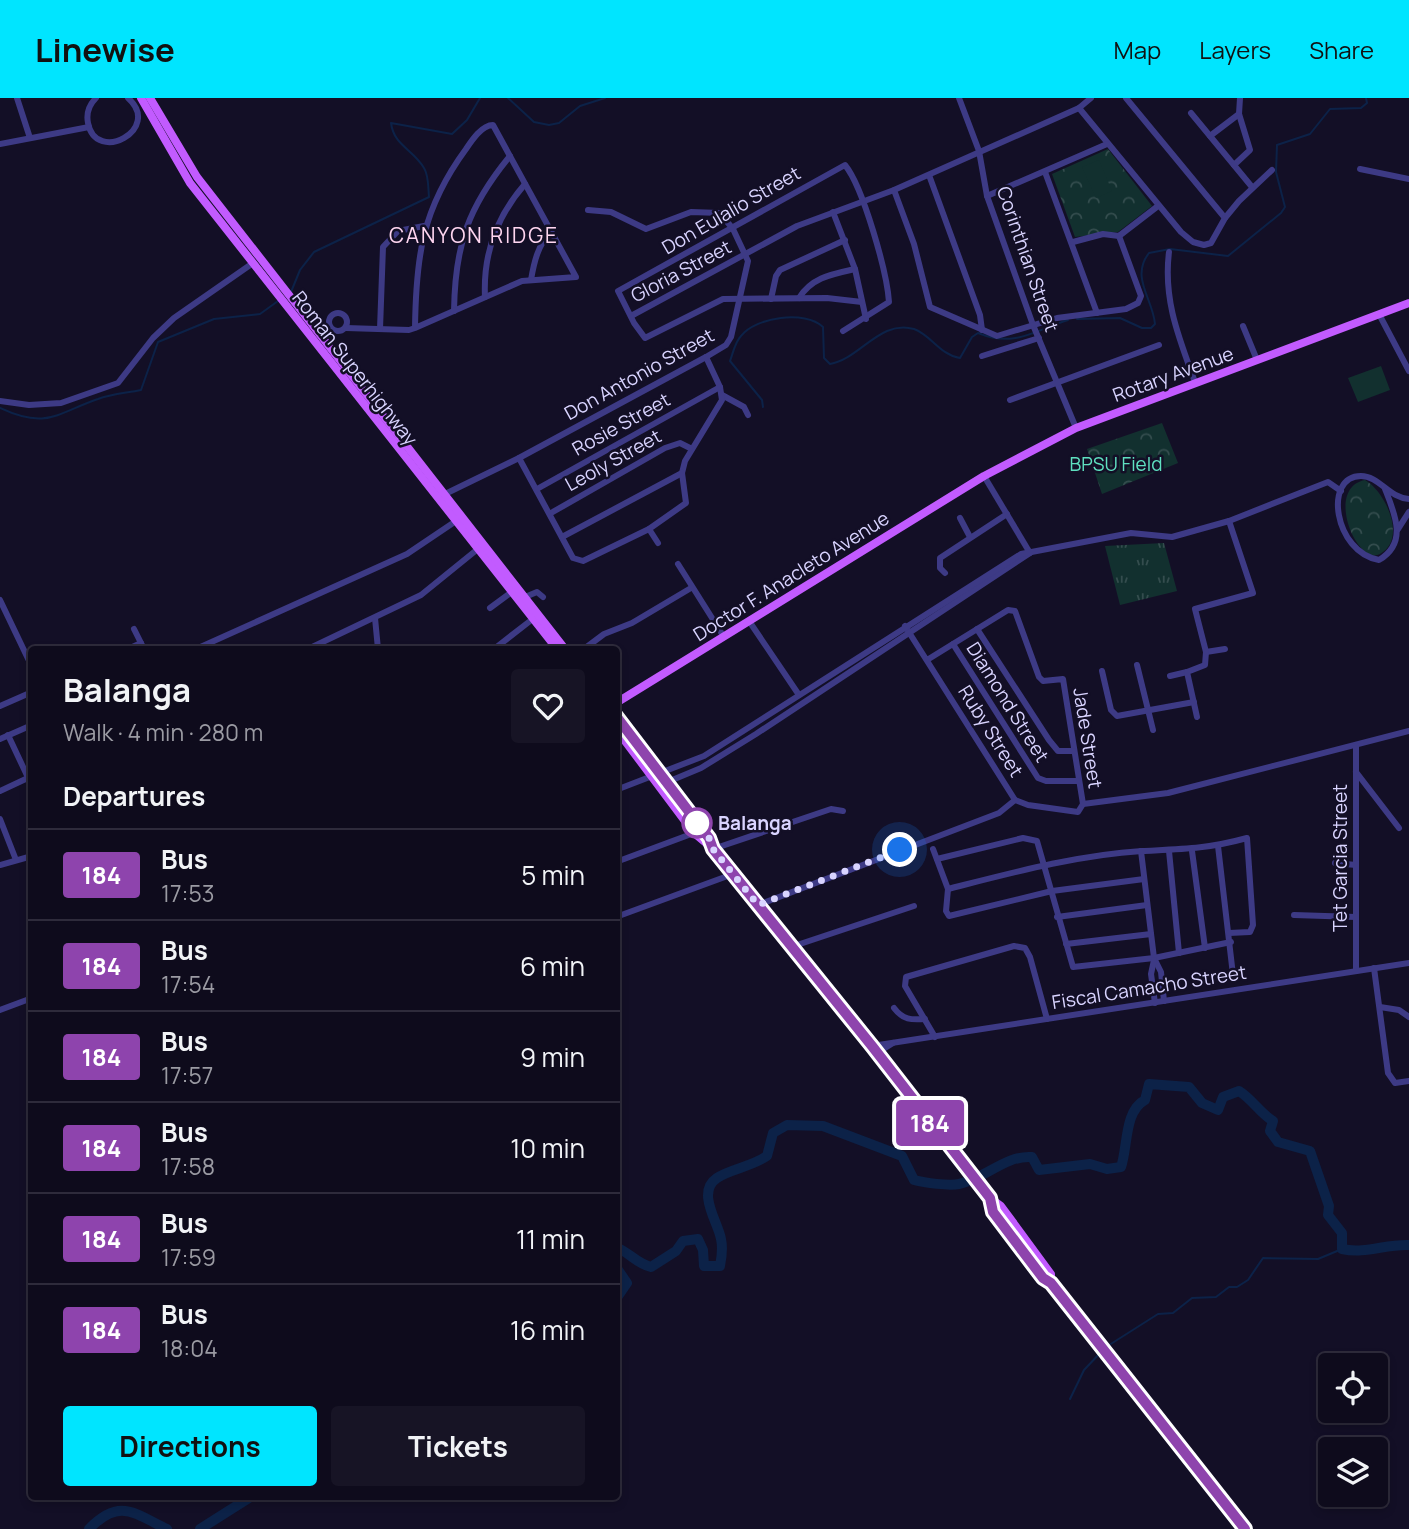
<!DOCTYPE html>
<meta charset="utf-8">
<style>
body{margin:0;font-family:Manrope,sans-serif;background:#171425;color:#f1f3f6;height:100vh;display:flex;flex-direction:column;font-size:26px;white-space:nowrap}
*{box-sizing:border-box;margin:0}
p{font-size:23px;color:#9b9ba3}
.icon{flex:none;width:38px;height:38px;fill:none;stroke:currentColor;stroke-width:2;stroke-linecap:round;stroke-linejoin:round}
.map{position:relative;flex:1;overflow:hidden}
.side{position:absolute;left:28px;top:548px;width:592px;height:854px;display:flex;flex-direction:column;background:#0e0b1c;border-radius:7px;box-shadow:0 4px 10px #0003,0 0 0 2px #2e2b3b}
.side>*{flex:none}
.badge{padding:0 14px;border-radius:5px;font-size:24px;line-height:46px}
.fabs{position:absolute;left:1318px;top:1255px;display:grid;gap:14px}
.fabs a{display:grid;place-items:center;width:70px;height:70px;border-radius:7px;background:#0e0b1c;box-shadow:0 4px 10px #0003,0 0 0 2px #2e2b3b;font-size:35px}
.you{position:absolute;width:35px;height:35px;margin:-18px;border:5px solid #fff;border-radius:50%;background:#1a73e8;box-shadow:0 0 0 10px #1a73e833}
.map>.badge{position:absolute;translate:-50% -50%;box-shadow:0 0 0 4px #fff}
h2{padding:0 35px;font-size:26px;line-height:63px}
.round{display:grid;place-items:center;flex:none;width:74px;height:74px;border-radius:7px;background:#171425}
.summary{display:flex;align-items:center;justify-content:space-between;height:119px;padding:0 35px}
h1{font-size:33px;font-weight:700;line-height:52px}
.button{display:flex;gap:14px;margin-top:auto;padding:14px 35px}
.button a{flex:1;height:80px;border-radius:7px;background:#00e5ff;color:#111;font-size:28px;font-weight:700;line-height:80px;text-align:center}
.button a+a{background:#171425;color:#f1f3f6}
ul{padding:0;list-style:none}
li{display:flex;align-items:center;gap:21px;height:91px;padding:0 35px;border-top:2px solid #2e2b3b}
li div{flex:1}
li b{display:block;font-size:26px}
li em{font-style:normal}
li .badge{min-width:77px;font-weight:700;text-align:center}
header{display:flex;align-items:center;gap:42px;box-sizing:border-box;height:98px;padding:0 35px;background:#00e5ff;color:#111}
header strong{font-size:33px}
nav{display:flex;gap:38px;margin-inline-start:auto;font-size:24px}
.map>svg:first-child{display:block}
.grass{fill:url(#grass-tufts)}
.park{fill:url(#park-crowns)}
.pitch{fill:#12302f}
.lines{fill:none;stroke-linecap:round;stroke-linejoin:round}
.stream{stroke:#0c2248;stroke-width:2}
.river{stroke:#0c2248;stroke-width:10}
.minor{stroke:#3d3a85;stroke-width:6}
.major{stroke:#c25bff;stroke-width:8}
.line-casing{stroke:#fff;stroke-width:16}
.line{stroke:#8e44ad;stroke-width:10}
.walk{stroke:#d9d4ff;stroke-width:7;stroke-dasharray:0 12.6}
.stop-dot{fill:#fff;stroke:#8e44ad;stroke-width:3.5}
.labels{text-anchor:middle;stroke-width:5;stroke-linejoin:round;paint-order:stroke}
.street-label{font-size:19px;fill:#d9d4ff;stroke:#130f26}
.park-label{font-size:19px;fill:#5fe0c0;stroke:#130f26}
.stop-label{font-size:19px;font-weight:bold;fill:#d9d4ff;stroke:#130f26;text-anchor:start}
.neighbourhood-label{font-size:21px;letter-spacing:2px;fill:#ffd6f0;stroke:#130f26}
</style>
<header>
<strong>Linewise</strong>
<nav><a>Map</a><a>Layers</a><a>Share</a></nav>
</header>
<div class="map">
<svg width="1409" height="1431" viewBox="0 0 1409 1431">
<defs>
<pattern id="grass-tufts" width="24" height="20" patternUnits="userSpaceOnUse" patternTransform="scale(1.75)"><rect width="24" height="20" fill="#12302f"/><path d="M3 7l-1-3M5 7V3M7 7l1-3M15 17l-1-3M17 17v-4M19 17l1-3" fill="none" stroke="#344d4e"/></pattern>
<pattern id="park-crowns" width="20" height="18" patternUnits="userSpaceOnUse" patternTransform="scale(1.75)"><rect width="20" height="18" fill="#12302f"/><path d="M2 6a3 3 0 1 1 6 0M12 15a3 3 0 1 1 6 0" fill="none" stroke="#344d4e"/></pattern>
</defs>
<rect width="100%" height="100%" fill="#130f26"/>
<polygon class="grass" points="1164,445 1177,493 1120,507 1105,448"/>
<g class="park">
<polygon points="1108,51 1152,108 1118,134 1075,139 1052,76"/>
<polygon points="1162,325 1178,365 1102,396 1087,351"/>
<path d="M1365,382C1385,393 1408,441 1380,456C1357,469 1324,390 1365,382Z"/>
</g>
<g class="pitch">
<polygon points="1099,62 1112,93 1096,100 1082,69"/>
<polygon points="1381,268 1390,292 1358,304 1348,280"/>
</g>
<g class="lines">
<g class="stream">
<polyline points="508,0 534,24 549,27 559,25 580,8 605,0"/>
<path d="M291,194L300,172L314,154L429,99C428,90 429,78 424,70C413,51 394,48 391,25L452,36L467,22L480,0"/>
<path d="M1077,221L1120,220L1142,230H1151L1155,226C1153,201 1130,179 1149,155L1170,151L1228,158L1281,115L1285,109L1276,74L1277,47L1310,36L1330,11L1361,10L1367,5L1366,0"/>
<path d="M763,309L762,302L730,263C733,255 735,244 741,238C756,219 805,212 823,229L824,260L830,266C860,261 880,221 914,231C931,237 940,257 960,260L972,239L978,235C1015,250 1033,233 1068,222"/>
<path d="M0,310C47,332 57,315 98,301C111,296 127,295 141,292L158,244L214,221L260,216L278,203"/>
<polyline points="1106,1249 1158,1216 1173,1215 1192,1200 1216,1199 1229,1189 1237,1189 1248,1182 1263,1160 1318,1161 1342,1151"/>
<polyline points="1070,1301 1084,1272 1102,1253"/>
</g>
<g class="river">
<path d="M616,1149C630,1155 636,1165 651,1169L676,1153L683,1143L698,1141L703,1152L704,1168H720C722,1158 723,1150 721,1141C718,1124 696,1094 717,1080C730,1071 751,1069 767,1058L773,1035L787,1027L823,1028L902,1058L914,1082C925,1085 949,1088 959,1086C985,1081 1005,1057 1032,1059L1039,1072L1090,1066L1107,1071L1121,1069C1128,1049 1124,1013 1145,1002L1149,986L1189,989L1202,1005L1218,1012L1223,999L1239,993C1253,1002 1259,1014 1273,1023L1270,1033L1278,1044L1310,1053L1329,1108L1328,1117L1342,1135V1151C1366,1156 1385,1146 1409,1147"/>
<polyline points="616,1169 627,1185 616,1201"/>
<path d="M89,1431C120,1399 135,1416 167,1431"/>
<polyline points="200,1431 252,1398"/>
</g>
<g class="minor">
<polyline points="17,0 30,40"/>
<path d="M96,0C89,7 86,15 88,25C96,67 163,31 128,0"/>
<polyline points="959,0 979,53 987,98 1033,227 1076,330"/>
<polyline points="1126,0 1225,120"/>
<polyline points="1079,10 1181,134 1193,144 1204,147 1211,145 1225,120 1239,103 1272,72"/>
<polyline points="1191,15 1252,89"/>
<polyline points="1210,38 1239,16"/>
<polyline points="0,46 89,29"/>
<polyline points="1234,67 1250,52 1239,16 1240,0"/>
<polyline points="1360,71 1409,81"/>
<polyline points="1045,74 1097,215"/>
<polyline points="929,77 980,217 982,232"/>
<polyline points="894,92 914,146 930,209 997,238 1057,220 1126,211 1138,205 1141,198 1119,138"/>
<polyline points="987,98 1107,46"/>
<polyline points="833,114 855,171 866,221"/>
<polyline points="1073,144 1103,136 1119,138 1158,108"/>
<path d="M1169,154C1163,202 1179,240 1195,284"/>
<path d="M531,182C534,164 538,147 551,133"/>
<path d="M485,199C483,157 497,118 525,86"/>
<path d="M799,200C812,179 833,176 855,171"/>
<polyline points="771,201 776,178 780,172 845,142"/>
<path d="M454,213C455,147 468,109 510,58"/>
<circle cx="338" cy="224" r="9"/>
<polyline points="631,218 797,128 894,92 1079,10 1091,0"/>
<polyline points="1380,218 1409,273"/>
<polyline points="1243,228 1257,262"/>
<path d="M346,230L409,232L415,230L522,183L576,179L493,27C482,27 472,42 466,51C422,111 416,158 415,230"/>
<polyline points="380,231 383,149 398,133 424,128"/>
<path d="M843,233L889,204C887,174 863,89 845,67L618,193L634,225L645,240L723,201L827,200L862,204"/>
<polyline points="982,258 1039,240"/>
<polyline points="722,297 744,309 748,317"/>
<polyline points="1010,302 1159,247"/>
<polyline points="0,303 29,307 61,305 118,285 153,240 174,220 253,165"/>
<polyline points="519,360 573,460 583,463 649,431 686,405 682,375 685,363 722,302 720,289 706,259"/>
<polyline points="984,378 1030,455"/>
<polyline points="537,391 720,289"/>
<path d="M1385,391C1395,416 1408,445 1379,462C1334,454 1323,378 1361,378C1379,378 1389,400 1409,401"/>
<polyline points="445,396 519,360 706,259 726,247 731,239 748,163 733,131 720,115 691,114 646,131 611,114 588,112"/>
<polyline points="551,415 665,350 680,345 690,350"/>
<polyline points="960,420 970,439"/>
<polyline points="649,431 658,445"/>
<polyline points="1398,431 1409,414"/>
<polyline points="562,439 682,375"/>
<polyline points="678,466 724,539"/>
<polyline points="945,475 940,470 940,460 1007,416"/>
<polyline points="525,499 537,494 543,499"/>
<polyline points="0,502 32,569"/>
<polyline points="490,510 513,493"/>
<polyline points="375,520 378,551"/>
<polyline points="749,523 799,597"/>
<polyline points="905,528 1015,702 1028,707 1078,714 1083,706 1063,581 1043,583 1039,579 1015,513 1008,512 927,562"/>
<polyline points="134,531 144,551"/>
<polyline points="977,531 1049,642 1058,653 1073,653"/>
<polyline points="953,546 1038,680 1046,683 1078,683"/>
<polyline points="128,551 141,545"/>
<polyline points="196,551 407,456 456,423"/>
<polyline points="308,551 421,497 479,450"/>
<polyline points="494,551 534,520"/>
<polyline points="584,551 604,536 632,525 691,490"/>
<polyline points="1206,554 1225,551"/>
<polyline points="1137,567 1153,632"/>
<polyline points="1102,573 1111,612 1117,618 1194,604"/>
<polyline points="1170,578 1187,574"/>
<polyline points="0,608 32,594"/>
<polyline points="1197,619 1187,574 1205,567 1206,554 1195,511 1253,495 1229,423"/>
<polyline points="8,637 32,688"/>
<polyline points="0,641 32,627"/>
<polyline points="1356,674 1399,730"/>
<polyline points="665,685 701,670 756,636 1030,455"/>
<polyline points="616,692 704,658 1021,456 1131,435 1172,439 1229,423 1328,384 1341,393"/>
<polyline points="0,693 30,679"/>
<polyline points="1083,706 1168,695 1409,633"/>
<polyline points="0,721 16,762"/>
<polyline points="1218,748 1233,877"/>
<polyline points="713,751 831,711 843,713"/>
<polyline points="933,751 948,791 946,813 949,818 1052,793 1144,781"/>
<polyline points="1141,753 1154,860 1161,874 1164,903"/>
<polyline points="1169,753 1179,855"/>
<polyline points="1192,753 1205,850"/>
<polyline points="937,761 1023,740 1037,743 1073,869 1154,860 1231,844"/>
<polyline points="616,764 694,735"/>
<polyline points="1335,765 1356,767"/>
<polyline points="0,767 32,758"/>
<path d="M948,791C1011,775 1077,757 1142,753C1182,751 1207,751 1247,740L1253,827L1250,834L1229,835"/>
<polyline points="758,807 999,715 1015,702"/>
<polyline points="1294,817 1356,819"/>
<polyline points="616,819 733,776"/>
<polyline points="1057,819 1147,807"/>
<polyline points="1066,846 1151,836"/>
<polyline points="791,849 914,808"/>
<polyline points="1154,862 1151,876 1155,905"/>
<polyline points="1374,870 1388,975 1395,985 1409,983"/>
<polyline points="1356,873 1356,648"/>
<polyline points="1380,909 1399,912 1409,919"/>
<path d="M894,910C903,922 911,922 925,921"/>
<polyline points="0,912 32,900"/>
<polyline points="935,939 905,888 906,879 1014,848 1025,850 1030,859 1047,921"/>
<polyline points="872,948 1409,865"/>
<polyline points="877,955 893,945"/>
</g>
<g class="major">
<polyline points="141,0 190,85 557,551"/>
<polyline points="150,0 197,79 565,551"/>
<polyline points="616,605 984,378 1076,330 1409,205"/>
<polyline points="616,618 709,740 713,751"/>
<polyline points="616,631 694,735 713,751 872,948 990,1100 1001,1108 1051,1176 1051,1185"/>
<polyline points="990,1100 993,1114 1043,1180 1051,1185 1245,1431"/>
</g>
</g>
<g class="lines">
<g class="line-casing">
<polyline id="line" points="616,618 709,740 713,751 872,948 990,1100 993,1114 1043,1180 1051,1185 1245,1431"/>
</g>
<use href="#line" class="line"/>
<polyline class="walk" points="697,725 695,723 709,740 713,751 758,807 900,752"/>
</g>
<circle class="stop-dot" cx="697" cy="725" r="14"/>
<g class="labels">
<g class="street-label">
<text transform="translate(731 112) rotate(-30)" y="7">Don Eulalio Street</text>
<text transform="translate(1028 161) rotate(71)" y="7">Corinthian Street</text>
<text transform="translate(681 173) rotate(-28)" y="7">Gloria Street</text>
<text transform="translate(355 270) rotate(52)" y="7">Roman Superhighway</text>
<text transform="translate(639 276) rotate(-29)" y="7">Don Antonio Street</text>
<text transform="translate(1173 276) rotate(-20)" y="7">Rotary Avenue</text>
<text transform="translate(621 326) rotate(-29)" y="7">Rosie Street</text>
<text transform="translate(613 362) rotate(-29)" y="7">Leoly Street</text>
<text transform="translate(791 478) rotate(-32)" y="7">Doctor F. Anacleto Avenue</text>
<text transform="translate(1008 604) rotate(58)" y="7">Diamond Street</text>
<text transform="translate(991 633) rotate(58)" y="7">Ruby Street</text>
<text transform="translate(1088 640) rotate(81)" y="7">Jade Street</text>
<text transform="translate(1340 760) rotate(-90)" y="7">Tet Garcia Street</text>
<text transform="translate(1149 889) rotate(-9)" y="7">Fiscal Camacho Street</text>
</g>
<g class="park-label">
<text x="1116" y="373">BPSU Field</text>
</g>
<g class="stop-label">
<text x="718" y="732">Balanga</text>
</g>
<g class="neighbourhood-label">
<text x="474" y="145">CANYON RIDGE</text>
</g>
</g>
</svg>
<div class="fabs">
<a><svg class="icon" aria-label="locate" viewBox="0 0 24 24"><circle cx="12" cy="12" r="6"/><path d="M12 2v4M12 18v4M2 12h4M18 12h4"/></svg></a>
<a><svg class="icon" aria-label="layers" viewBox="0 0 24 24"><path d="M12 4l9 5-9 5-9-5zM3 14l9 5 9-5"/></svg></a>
</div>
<div class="you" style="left:900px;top:752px"></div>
<b class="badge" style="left:930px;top:1025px;background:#8e44ad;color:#fff">184</b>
<section class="side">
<div class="summary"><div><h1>Balanga</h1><p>Walk · 4 min · 280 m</p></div><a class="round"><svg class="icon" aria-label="heart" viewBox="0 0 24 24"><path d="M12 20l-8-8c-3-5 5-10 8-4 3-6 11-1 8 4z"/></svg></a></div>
<h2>Departures</h2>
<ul>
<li><span class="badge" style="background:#8e44ad;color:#fff">184</span><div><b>Bus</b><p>17:53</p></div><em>5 min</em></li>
<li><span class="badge" style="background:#8e44ad;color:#fff">184</span><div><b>Bus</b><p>17:54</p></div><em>6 min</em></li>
<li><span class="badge" style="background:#8e44ad;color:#fff">184</span><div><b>Bus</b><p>17:57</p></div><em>9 min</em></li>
<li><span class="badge" style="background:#8e44ad;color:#fff">184</span><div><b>Bus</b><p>17:58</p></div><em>10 min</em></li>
<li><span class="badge" style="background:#8e44ad;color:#fff">184</span><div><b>Bus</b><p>17:59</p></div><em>11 min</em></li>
<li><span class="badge" style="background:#8e44ad;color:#fff">184</span><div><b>Bus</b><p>18:04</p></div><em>16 min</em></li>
</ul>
<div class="button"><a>Directions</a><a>Tickets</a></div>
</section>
</div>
